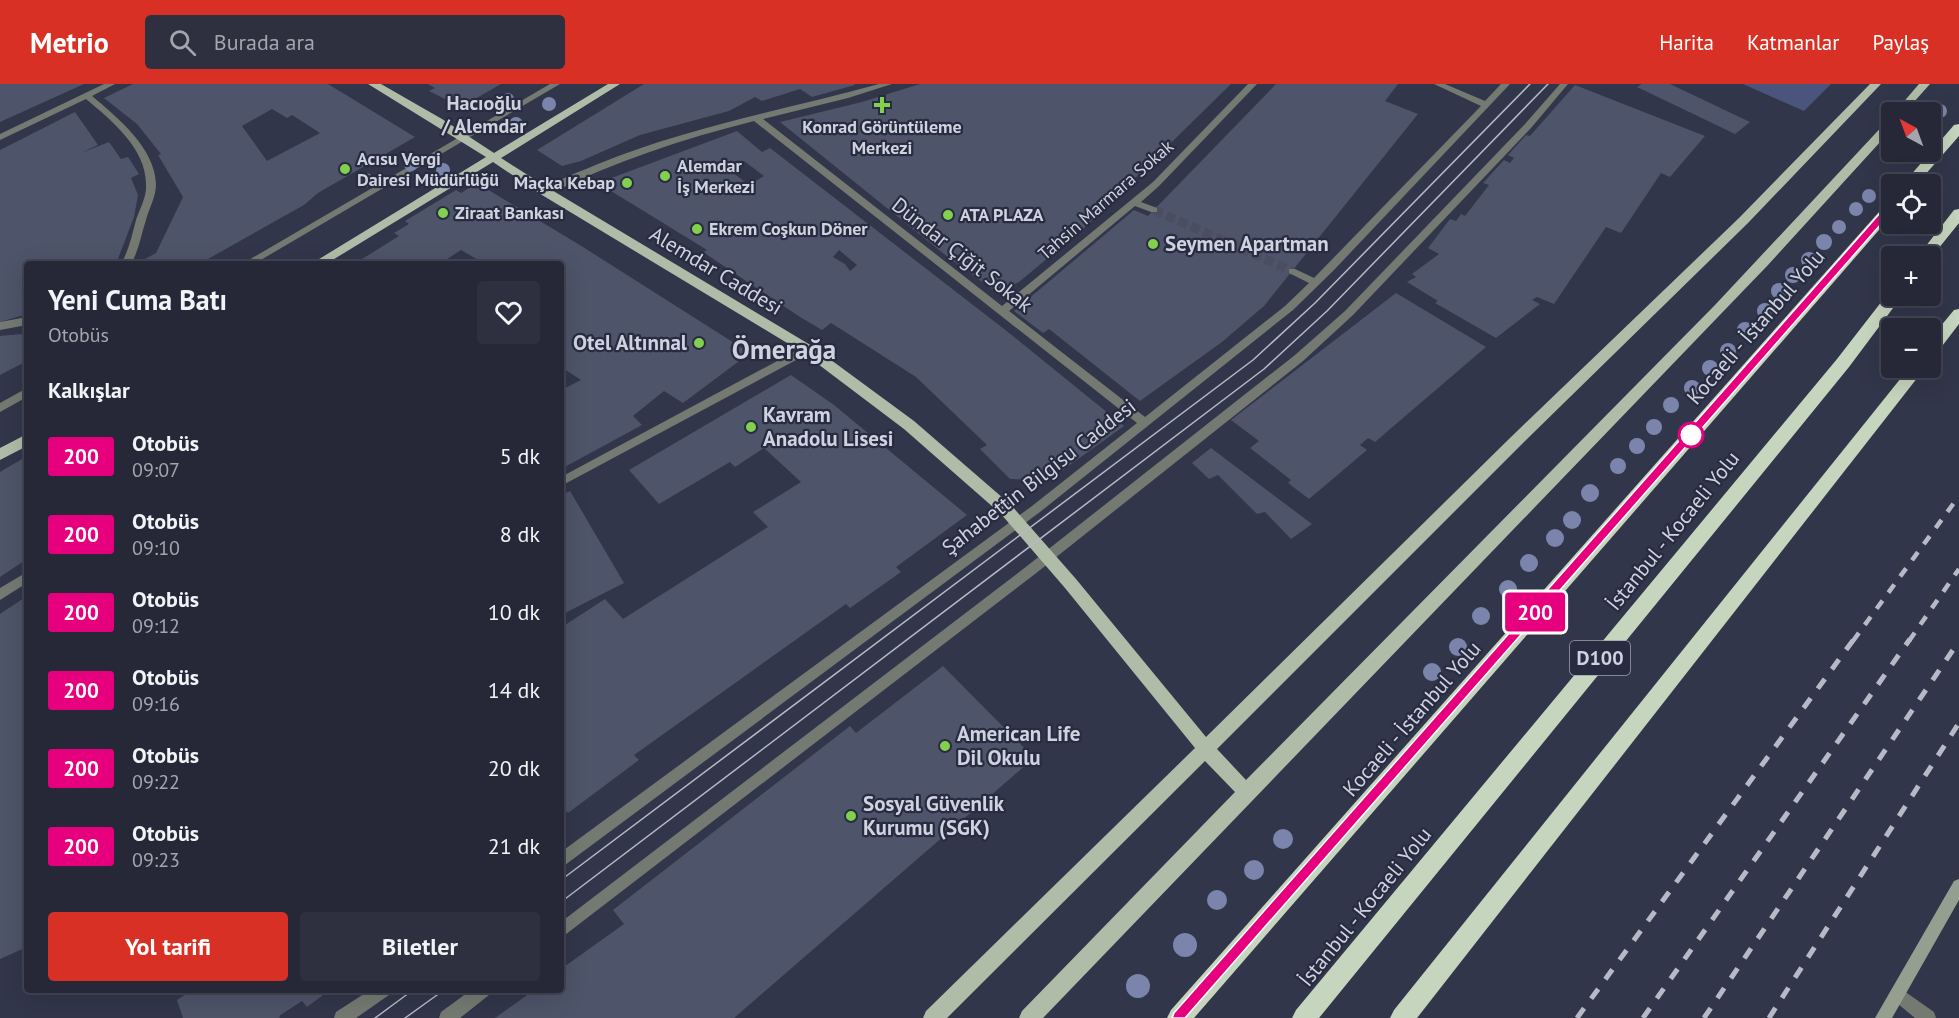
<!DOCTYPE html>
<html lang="tr">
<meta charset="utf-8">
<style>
body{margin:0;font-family:"PT Sans",sans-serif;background:#2e3040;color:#f1f3f6;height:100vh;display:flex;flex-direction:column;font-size:22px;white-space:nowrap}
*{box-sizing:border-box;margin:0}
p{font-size:20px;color:#a4a6ae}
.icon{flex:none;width:33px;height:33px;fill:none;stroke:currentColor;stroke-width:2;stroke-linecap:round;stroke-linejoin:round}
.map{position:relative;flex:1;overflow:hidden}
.panel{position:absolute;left:24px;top:177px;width:540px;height:732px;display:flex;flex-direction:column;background:#262838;border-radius:6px;box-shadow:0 6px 24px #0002,0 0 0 2px #424453}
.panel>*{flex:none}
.badge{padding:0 12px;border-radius:4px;font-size:21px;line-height:39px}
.needle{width:39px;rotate:319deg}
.tools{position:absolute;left:1881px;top:18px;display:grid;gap:12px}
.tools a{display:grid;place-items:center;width:60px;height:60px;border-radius:6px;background:#262838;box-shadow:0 6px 24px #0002,0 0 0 2px #424453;font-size:30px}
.map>.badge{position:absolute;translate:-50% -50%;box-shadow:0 0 0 3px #fff}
h2{padding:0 24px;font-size:22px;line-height:54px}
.round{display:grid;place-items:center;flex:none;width:63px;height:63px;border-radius:6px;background:#2e3040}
.overview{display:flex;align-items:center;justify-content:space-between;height:102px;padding:0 24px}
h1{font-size:28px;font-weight:700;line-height:45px}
.primary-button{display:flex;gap:12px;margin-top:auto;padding:12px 24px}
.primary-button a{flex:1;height:69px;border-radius:6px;background:#d93025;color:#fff;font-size:24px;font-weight:700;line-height:69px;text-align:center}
.primary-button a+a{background:#2e3040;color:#f1f3f6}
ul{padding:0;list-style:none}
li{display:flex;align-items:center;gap:18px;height:78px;padding:0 24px}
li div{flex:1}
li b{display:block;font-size:22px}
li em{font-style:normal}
li .badge{min-width:66px;font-weight:700;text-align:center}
header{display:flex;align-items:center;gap:36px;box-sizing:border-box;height:84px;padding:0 30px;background:#d93025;color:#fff}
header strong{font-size:28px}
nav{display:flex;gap:33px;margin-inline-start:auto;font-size:21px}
.search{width:420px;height:54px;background:#2e3040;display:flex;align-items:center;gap:15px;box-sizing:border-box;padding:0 21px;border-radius:6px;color:#a4a6ae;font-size:22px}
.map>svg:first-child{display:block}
.green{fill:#4b547d}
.building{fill:#4e5469;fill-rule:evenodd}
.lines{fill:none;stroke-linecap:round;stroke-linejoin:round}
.street-tunnel{stroke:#4a4e60;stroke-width:9;stroke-dasharray:9 4.5;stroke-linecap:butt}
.lane{fill:#747a71;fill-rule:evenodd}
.street{fill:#747a71;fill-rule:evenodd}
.secondary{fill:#959f90;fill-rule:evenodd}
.primary{fill:#afbca8;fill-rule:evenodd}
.highway{fill:#c6d5be;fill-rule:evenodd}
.tram{stroke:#b6bac7;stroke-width:1.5}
.rail-far1{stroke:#b6bac7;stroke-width:4.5;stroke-dasharray:10 10;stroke-linecap:butt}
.rail{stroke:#b6bac7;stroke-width:5;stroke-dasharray:12 12;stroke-linecap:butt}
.tree{fill:#7b85ac}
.line{fill:#e6007e;stroke:#fff;stroke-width:1.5}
.poi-dot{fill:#83d04f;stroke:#282c40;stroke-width:2}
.stop-dot{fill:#fff;stroke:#e6007e;stroke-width:3}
.labels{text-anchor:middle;stroke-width:4.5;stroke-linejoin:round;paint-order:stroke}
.far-poi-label{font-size:18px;font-weight:bold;fill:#cfd3df;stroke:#282c40;text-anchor:start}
.far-street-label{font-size:18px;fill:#cfd3df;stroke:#282c40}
.far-quarter-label{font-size:20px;font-weight:bold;fill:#cfd3df;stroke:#282c40}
.shield{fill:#282c40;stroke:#9da1af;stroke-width:1.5}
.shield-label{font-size:20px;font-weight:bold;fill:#cfd3df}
.poi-label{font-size:21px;font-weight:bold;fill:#cfd3df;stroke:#282c40;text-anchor:start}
.street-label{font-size:21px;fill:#cfd3df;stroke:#282c40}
.district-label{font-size:27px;font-weight:bold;fill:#cfd3df;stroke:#282c40}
</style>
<header>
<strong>Metrio</strong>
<div class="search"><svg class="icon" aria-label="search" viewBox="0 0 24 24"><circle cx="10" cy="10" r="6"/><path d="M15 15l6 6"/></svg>Burada ara</div>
<nav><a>Harita</a><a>Katmanlar</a><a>Paylaş</a></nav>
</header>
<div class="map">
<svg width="1959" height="934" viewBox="0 0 1959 934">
<rect width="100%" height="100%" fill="#32364a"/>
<polygon class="green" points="1743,0 1831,0 1804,27"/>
<g class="building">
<polygon points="0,0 84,0 0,38"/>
<path d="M133,0H328L415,53L318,109L304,121L199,180H136L156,169L183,113L158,71L161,70L137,40L104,14ZM272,25L287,34L292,31L320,49L267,77L242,42Z"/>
<polygon points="428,0 501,0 461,23 429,7 435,4"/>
<polygon points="644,0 855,0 855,1 812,13 800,5 762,17 755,13 729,27 640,51 581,77 562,82 537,66"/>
<polygon points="920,0 1231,0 1084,144 1019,198 999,210 949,174 780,38 862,18"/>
<polygon points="1276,0 1398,0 1385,17 1418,30 1264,222 1222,258 1140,317 1049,245 1043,249 1014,227 1134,126 1148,132"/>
<polygon points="1642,0 1670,0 1750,38 1735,50 1637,3"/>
<polygon points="1575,1 1705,52 1670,93 1661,89 1621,149 1606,143 1554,220 1537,213 1532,216 1540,220 1496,254 1435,219 1438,217 1407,198 1416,193 1412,190 1439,170 1428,164 1450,135 1456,137 1461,130 1465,132 1489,101 1483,99 1504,76 1510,79 1514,74 1508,71 1526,51 1530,52"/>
<polygon points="75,28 98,61 81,69 109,58 121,75 128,73 139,90 131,94 138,111 134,133 116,180 27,180 27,230 0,238 0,66"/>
<path d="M737,47L762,68L770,64L1008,248L1124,342L1049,396L1010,395L980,365L987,361L916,293L831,239L822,246L800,233L703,168L707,166L598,99ZM744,77L764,92L749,101L728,85ZM839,166L857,181L850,187L845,180L833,173Z"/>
<polygon points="477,99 583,163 750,269 683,319 664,307 633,332 642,341 561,385 561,306 581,296 561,283 561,180 485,180 461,166 441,179 443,180 354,180 399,152 394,149 409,140 405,137 456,106 461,109"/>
<polygon points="1396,209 1486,263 1375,358 1368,354 1360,361 1367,366 1309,415 1288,399 1291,396 1250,364 1259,357 1231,336"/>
<polygon points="21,250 27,255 27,277 0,291 0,252"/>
<polygon points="791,291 834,321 967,431 896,483 901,488 850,524 846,520 634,671 639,676 568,729 561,720 561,536 565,541 605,515 623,535 768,443 753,428 801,398 764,364 735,383 730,378 659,420 629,386"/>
<polygon points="1211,364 1312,440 1291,455 1265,428 1257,430 1218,391 1209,395 1192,379"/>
<polygon points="27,372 27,461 24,463 27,475 0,493 0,388"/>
<polygon points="570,407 624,499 561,531 561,411"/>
<polygon points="27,512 27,863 0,875 0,530"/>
<polygon points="943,582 1034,674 734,934 495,934 534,906 561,906 561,885 624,840 613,826 850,642 856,649"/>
<polygon points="185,906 330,906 307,923 302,917 279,932 280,934 183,934 177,916 186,910"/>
</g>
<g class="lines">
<polyline class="street-tunnel" points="1154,126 1292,187"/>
<polygon class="lane" points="1897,902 1934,928 1936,934 1915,934 1892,915 1889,910 1892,905"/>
<g class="street">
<path d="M104,0H115L92,12C118,34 155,64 156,100C156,113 149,124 146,136C141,151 139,166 131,180H121C129,166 132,151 136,136C140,124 147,113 146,100C146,64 111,36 86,15L0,56V50Z"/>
<polygon points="550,0 560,0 254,180 242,180"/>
<path d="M879,0H892L848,14L763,35L1002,222L1153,98L1248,0H1257L1159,102L1141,118L1157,124V128H1151L1135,122L1009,227L1145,333L1285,222L1309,199L1289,189V185H1295L1314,194L1481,22L1434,0H1445L1485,17L1501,0H1510L1334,186L1293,226L1040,428L561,784V768L1032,422L1137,339L754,37C683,55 615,77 549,110H543L541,108C554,96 582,87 598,80C689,43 784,26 879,0Z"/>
<polygon points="1560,0 1568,0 1531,44 1353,231 1303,277 1035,490 561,854 561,838 1027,482 1295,271 1345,227 1525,40"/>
<polygon points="27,233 27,241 0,246 0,238"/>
<polygon points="807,261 811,262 812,265 811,268 561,402 561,393"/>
<polygon points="27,304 27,313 0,328 0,319"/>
<polygon points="27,488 27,499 0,516 0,504"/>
<polygon points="370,906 392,906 389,911 356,934 334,934 336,928"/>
<polygon points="471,906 492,906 489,911 460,934 439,934 441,928"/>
</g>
<polygon class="secondary" points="1959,795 1959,816 1892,934 1875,934 1954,797"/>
<g class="primary">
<polygon points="368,0 381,0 442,35 494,69 608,0 620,0 501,74 550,105 812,262 914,337 1011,421 1076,495 1206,653 1511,353 1739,134 1870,0 1881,0 1748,139 1521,361 1217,665 1246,696 1715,221 1888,36 1892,35 1892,45 1768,181 1043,934 1019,934 1022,927 1235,708 1205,677 947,934 923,934 926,927 1195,664 1065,504 1001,430 904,345 802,268 542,111 493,78 326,180 311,180 486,73"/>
<polygon points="1919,0 1930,0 1905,28 1895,28"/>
<polygon points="27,350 27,362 0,376 0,364"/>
</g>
<g class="highway">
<polygon points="1959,40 1959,52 1917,100 1903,100 1954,41"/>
<polygon points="1892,118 1892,131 1194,934 1167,934 1171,926 1887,119"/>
<polygon points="1959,125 1959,139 1930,175 1930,172 1918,172 1954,126"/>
<polygon points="1889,208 1892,208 1892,212 1902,212 1849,283 1319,934 1292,934 1296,926 1837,275"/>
<polygon points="1959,225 1959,240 1936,270 1930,271 1930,255 1954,226"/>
<polygon points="1909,284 1925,284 1417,934 1390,934 1394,926"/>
</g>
<g class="tram">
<polyline points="561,796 1253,276 1315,219 1530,0"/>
<polyline points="561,818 1264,285 1327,227 1548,0"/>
<polyline points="375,934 413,906"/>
<polyline points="405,934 444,906"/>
</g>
<g class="rail-far1">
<polyline points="1853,557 1959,412"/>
<polyline points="1909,557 1959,485"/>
</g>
<g class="rail">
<polyline points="1577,934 1854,555"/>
<polyline points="1643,934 1910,555"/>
<polyline points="1704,934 1959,557"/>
<polyline points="1769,934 1959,639"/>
</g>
</g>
<g class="tree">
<circle cx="508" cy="15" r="6"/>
<circle cx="549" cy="20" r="7"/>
<circle cx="1940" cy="27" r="7"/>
<circle cx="516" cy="40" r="7"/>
<circle cx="411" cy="80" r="7"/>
<circle cx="443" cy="86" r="7"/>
<circle cx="366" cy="96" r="7"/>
<circle cx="1869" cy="112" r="7"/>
<circle cx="1856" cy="125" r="7"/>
<circle cx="1839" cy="143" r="7"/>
<circle cx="1824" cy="158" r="8"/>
<circle cx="1809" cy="176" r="8"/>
<circle cx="1793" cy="191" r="8"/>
<circle cx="1779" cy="207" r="8"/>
<circle cx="1765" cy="227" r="8"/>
<circle cx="1745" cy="246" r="8"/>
<circle cx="1728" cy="267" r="8"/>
<circle cx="1710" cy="284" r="8"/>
<circle cx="1692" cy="304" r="8"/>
<circle cx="1671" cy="321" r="8"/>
<circle cx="1654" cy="343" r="8"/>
<circle cx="1637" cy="362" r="8"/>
<circle cx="1618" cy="382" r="8"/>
<circle cx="1590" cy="409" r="9"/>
<circle cx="1572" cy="436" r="9"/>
<circle cx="1555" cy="454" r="9"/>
<circle cx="1529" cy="479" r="9"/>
<circle cx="1508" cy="505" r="9"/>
<circle cx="1481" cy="532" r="9"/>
<circle cx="1458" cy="563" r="9"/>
<circle cx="1432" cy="588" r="9"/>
<circle cx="1283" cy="755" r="10"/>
<circle cx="1254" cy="786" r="10"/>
<circle cx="1217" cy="816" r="10"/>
<circle cx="1185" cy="861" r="12"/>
<circle cx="1138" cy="902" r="12"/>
</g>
<polygon class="line" points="1892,119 1895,120 1895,124 1185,934 1172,934 1174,929 1888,120"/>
<g class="poi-dot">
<path d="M879 12h6v6h6v6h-6v6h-6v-6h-6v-6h6z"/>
<circle cx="345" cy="85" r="6"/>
<circle cx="665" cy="92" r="6"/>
<circle cx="627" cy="99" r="6"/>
<circle cx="443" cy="129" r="6"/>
<circle cx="948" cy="131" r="6"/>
<circle cx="697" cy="145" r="6"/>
<circle cx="1153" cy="160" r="6"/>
<circle cx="699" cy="259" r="6"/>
<circle cx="751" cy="343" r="6"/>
<circle cx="945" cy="662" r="6"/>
<circle cx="851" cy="732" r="6"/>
</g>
<circle class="stop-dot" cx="1691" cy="351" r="12"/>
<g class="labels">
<g class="far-poi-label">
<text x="882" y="49" text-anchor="middle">Konrad Görüntüleme<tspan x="882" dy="21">Merkezi</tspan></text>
<text x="357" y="81">Acısu Vergi<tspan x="357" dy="21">Dairesi Müdürlüğü</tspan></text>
<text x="677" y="88">Alemdar<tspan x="677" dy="21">İş Merkezi</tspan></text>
<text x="615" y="105" text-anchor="end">Maçka Kebap</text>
<text x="455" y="135">Ziraat Bankası</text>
<text x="960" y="137">ATA PLAZA</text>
<text x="709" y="151">Ekrem Coşkun Döner</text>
</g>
<g class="far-street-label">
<text transform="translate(1106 116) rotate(-41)" y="6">Tahsin Marmara Sokak</text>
</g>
<g class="far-quarter-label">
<text x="484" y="26">Hacıoğlu<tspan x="484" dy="23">/ Alemdar</tspan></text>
</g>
<rect class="shield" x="1570" y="557" width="60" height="34" rx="4.5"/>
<g class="shield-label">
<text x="1600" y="581">D100</text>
</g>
<g class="poi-label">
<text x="1165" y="167">Seymen Apartman</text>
<text x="687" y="266" text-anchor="end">Otel Altınnal</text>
<text x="763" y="338">Kavram<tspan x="763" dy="24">Anadolu Lisesi</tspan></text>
<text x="957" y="657">American Life<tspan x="957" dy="24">Dil Okulu</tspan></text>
<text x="863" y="727">Sosyal Güvenlik<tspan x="863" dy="24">Kurumu (SGK)</tspan></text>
</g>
<g class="street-label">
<text transform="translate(962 171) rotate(38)" y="7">Dündar Çiğit Sokak</text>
<text transform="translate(716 187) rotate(31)" y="7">Alemdar Caddesi</text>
<text transform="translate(1756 243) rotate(-49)" y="7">Kocaeli - İstanbul Yolu</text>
<text transform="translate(1039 393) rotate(-38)" y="7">Şahabettin Bilgisu Caddesi</text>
<text transform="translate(1673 447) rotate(-51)" y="7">İstanbul - Kocaeli Yolu</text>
<text transform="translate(1412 635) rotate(-49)" y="7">Kocaeli - İstanbul Yolu</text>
<text transform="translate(1365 823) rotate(-51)" y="7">İstanbul - Kocaeli Yolu</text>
</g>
<g class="district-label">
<text x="784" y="275">Ömerağa</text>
</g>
</g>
</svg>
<div class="tools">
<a><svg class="needle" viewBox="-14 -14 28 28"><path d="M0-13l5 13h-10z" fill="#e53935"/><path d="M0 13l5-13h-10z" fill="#a4a6ae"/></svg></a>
<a><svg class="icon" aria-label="locate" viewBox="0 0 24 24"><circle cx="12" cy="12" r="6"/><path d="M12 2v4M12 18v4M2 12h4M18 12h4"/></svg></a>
<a>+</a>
<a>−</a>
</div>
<b class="badge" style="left:1535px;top:528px;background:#e6007e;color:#fff">200</b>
<section class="panel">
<div class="overview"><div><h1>Yeni Cuma Batı</h1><p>Otobüs</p></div><a class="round"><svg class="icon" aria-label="heart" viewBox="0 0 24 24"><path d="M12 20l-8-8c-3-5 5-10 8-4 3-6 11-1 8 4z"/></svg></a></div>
<h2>Kalkışlar</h2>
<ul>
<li><span class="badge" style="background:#e6007e;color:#fff">200</span><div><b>Otobüs</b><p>09:07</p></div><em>5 dk</em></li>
<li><span class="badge" style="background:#e6007e;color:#fff">200</span><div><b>Otobüs</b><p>09:10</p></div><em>8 dk</em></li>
<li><span class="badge" style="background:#e6007e;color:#fff">200</span><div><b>Otobüs</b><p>09:12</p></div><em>10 dk</em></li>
<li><span class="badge" style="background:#e6007e;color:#fff">200</span><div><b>Otobüs</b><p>09:16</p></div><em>14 dk</em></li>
<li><span class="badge" style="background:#e6007e;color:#fff">200</span><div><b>Otobüs</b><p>09:22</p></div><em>20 dk</em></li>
<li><span class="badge" style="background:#e6007e;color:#fff">200</span><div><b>Otobüs</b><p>09:23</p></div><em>21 dk</em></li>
</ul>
<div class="primary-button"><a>Yol tarifi</a><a>Biletler</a></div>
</section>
</div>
